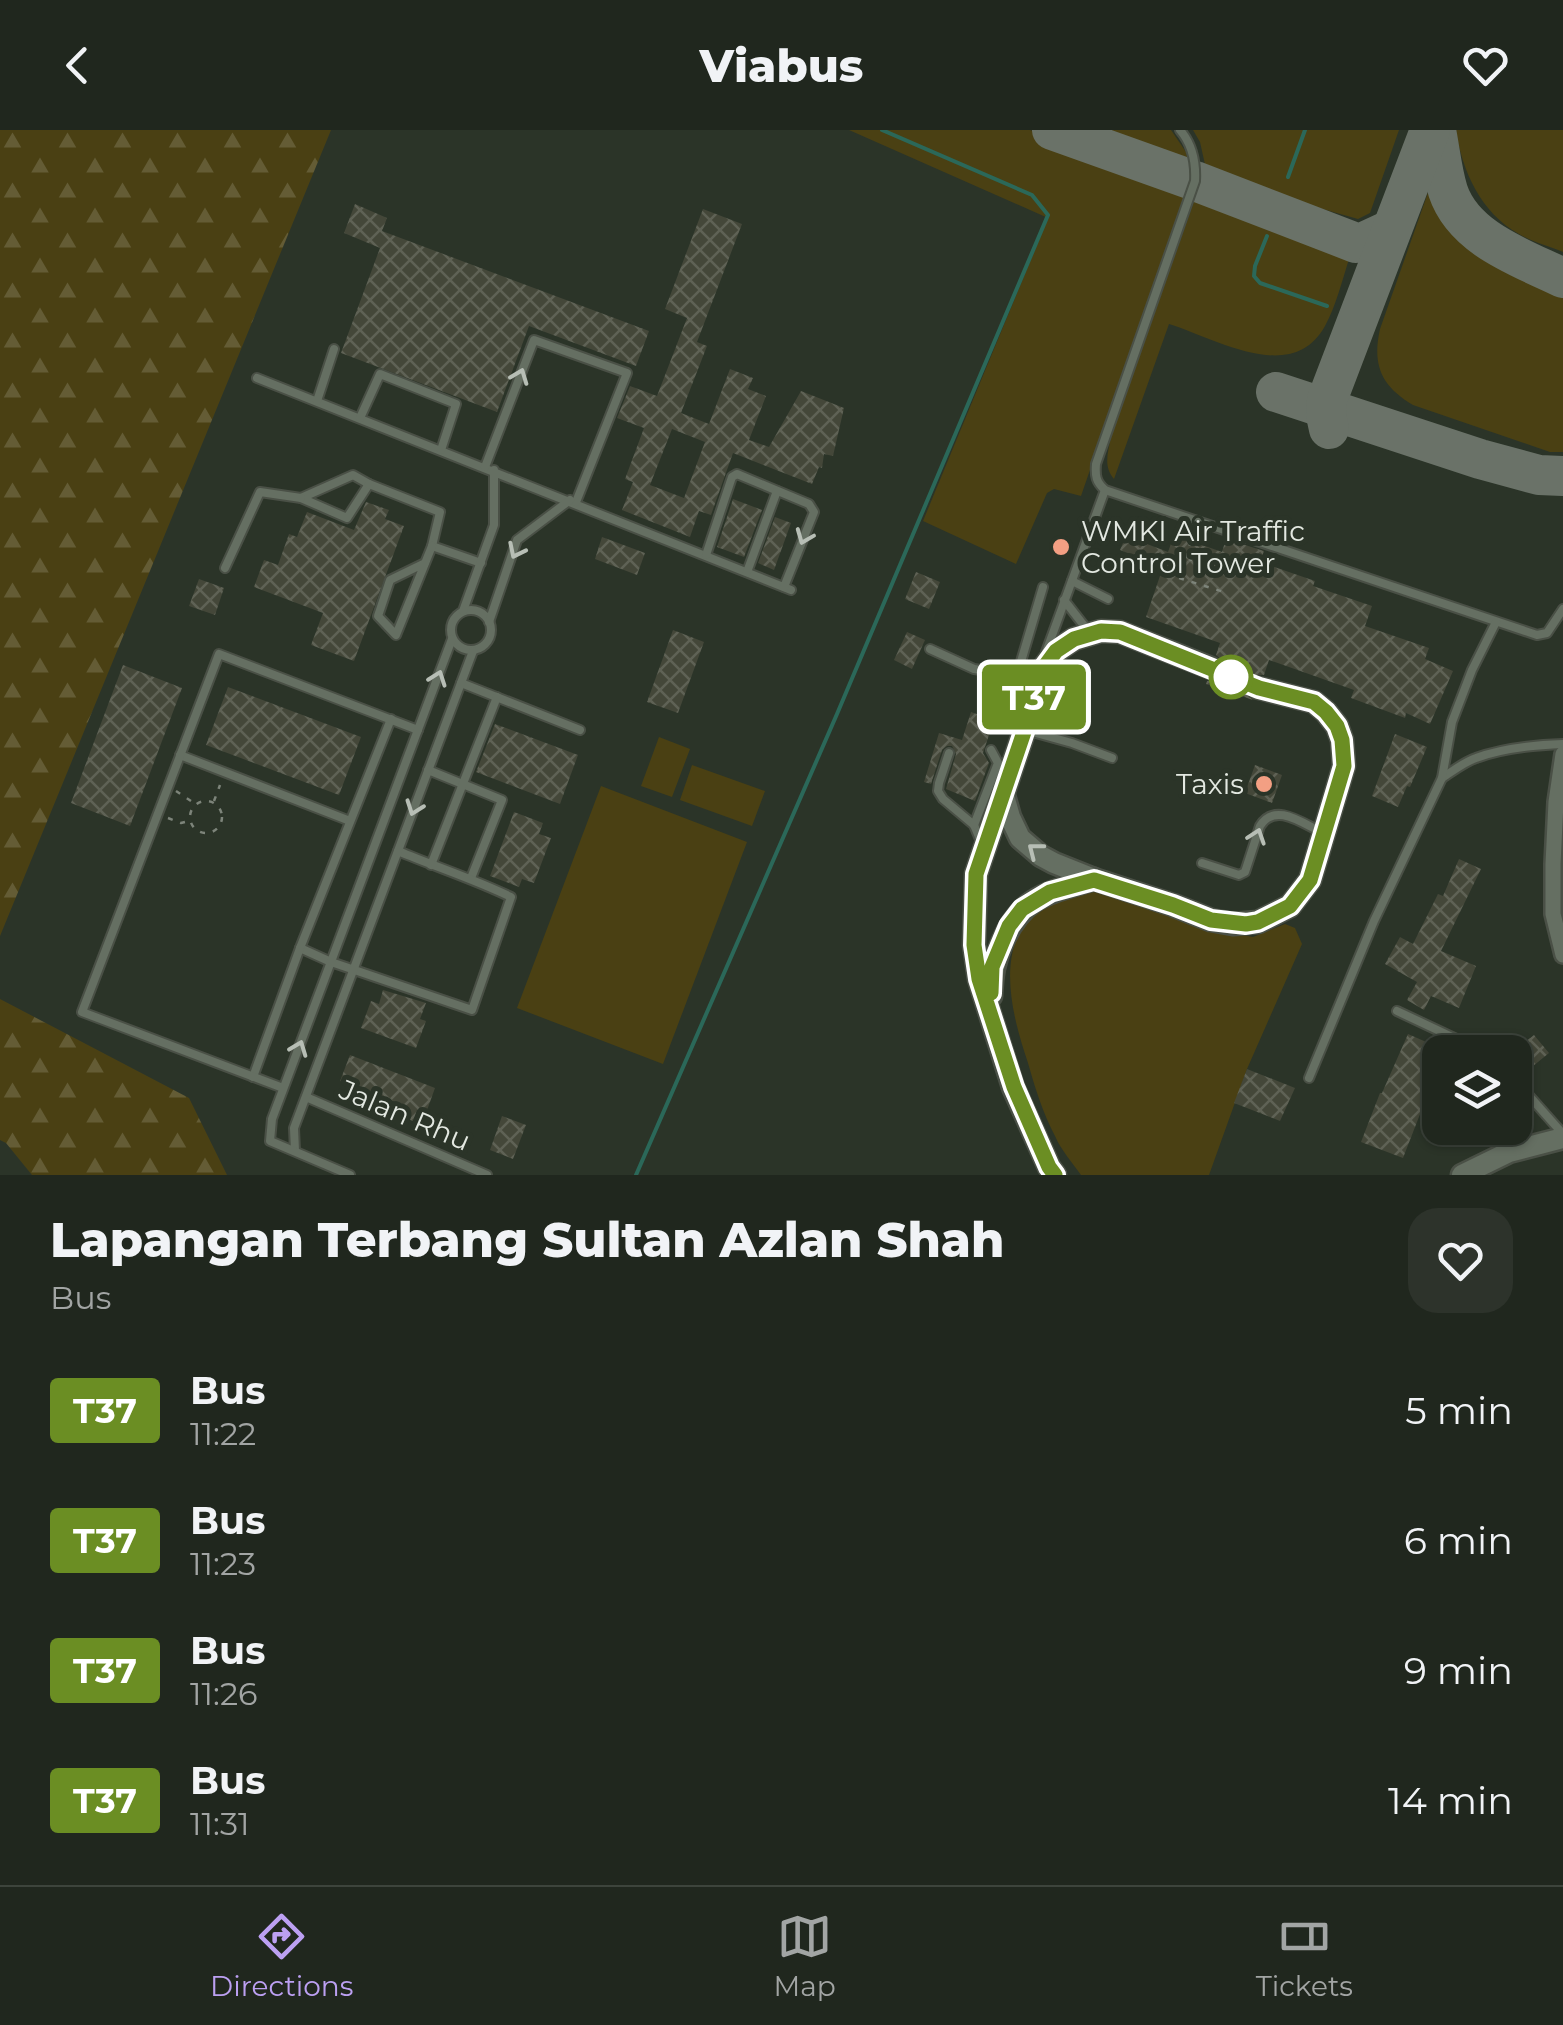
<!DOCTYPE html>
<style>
body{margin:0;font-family:Montserrat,sans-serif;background:#2d332b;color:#f1f3f6;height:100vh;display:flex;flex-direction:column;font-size:38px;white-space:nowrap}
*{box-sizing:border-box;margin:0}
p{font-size:32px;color:#a2a5a4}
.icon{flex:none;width:55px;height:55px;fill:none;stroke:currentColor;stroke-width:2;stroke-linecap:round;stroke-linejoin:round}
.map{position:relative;height:1045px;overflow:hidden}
.panel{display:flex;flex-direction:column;background:#20271e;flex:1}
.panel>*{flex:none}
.badge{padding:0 20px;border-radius:8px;font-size:35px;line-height:65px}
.controls{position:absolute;left:1422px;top:905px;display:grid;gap:20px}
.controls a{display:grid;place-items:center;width:110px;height:110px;border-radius:20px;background:#20271e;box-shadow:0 2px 8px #0004,0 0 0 2px #3d443c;font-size:50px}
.map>.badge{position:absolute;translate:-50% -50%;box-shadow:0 0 0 5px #fff}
.round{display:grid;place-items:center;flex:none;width:105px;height:105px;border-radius:30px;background:#2d332b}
.summary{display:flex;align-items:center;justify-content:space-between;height:170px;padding:0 50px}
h1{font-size:48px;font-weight:800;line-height:75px}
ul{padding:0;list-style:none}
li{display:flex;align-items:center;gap:30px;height:130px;padding:0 50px}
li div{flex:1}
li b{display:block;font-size:38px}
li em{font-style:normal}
li .badge{min-width:110px;font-weight:700;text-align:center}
header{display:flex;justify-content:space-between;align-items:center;height:130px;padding:0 50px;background:#20271e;font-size:45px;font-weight:800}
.dock{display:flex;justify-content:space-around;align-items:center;height:140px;border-top:2px solid #3d443c;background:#20271e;font-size:28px;color:#a2a5a4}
.dock a{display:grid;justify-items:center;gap:5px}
.dock .active{color:#bca0f2}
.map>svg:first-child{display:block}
.green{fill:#4a4013}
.forest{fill:url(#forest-firs)}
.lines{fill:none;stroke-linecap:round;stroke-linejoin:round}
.stream{stroke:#2b6859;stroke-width:4}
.taxiway{stroke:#6a7268;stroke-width:40}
.building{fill:url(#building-cross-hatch);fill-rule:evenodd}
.tertiary-tunnel{stroke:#474f44;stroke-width:20;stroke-dasharray:20 10;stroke-linecap:butt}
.service-casing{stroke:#4a5046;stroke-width:12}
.minor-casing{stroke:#4a5046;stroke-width:20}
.tertiary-casing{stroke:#4a5046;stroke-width:25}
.path{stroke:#7d847a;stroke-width:2.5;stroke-dasharray:5 8;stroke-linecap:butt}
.service{stroke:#656f62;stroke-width:8}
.minor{stroke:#656f62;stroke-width:15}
.tertiary{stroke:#656f62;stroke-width:20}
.oneway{stroke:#b7beb5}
.line-casing{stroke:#fff;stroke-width:22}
.line{stroke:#6b8e23;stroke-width:15}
.poi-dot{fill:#f39f83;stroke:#2b3428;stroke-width:4}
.stop-dot{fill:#fff;stroke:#6b8e23;stroke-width:5}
.labels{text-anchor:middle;stroke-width:10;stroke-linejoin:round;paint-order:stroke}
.poi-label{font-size:28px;fill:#e3e8e1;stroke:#2b3428;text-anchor:start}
.street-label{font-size:28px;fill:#e3e8e1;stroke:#2b3428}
</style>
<header><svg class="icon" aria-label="back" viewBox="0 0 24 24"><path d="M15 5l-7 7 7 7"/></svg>Viabus<svg class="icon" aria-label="heart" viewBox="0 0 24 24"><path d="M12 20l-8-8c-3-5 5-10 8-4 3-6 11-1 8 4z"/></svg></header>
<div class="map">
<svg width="1563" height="1045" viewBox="0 0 1563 1045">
<defs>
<pattern id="forest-firs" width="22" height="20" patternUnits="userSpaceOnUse" patternTransform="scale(2.5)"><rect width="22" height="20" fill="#4a4013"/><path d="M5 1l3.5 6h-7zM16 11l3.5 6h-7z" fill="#645c35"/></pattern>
<pattern id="building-cross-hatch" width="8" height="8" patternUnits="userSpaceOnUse" patternTransform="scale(2.5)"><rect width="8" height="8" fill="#444739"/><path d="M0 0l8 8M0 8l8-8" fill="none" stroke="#5f6255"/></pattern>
</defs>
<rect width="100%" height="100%" fill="#2b3428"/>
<g class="green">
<polygon points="849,0 1030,0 1188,56 1081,366 1054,359 1047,363 1016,434 923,391 1048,88"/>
<polygon points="1090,0 1171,0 1186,22 1189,35"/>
<polygon points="1193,0 1399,0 1370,83 1358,89 1319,78 1206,39 1200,12"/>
<path d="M1456,0H1563V122C1549,116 1532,112 1519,104C1481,83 1462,41 1456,0Z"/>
<path d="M1430,57L1439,77L1481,124L1563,158V322H1550L1413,275C1381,256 1372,235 1380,199Z"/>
<path d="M1197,63L1338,114L1346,122L1349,129C1342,151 1336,176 1325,196C1292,256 1215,208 1169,194L1114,349C1103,337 1108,322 1111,307Z"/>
<polygon points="659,607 690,619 672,667 641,656"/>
<polygon points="692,635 765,661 752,696 680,670"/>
<polygon points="601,656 747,712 663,934 517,878"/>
<path d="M1102,761L1212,799L1253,807L1285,794L1295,798L1302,814L1247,939L1209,1045H1081C1072,1032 1061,1020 1055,1006C1043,983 1035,958 1028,933C1008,874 989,794 1064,765C1075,761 1090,762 1102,761Z"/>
</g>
<g class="forest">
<polygon points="0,0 331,0 0,806"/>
<polygon points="0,869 189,968 227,1045 32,1045 6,1013 0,1010"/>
</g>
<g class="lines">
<g class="stream">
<polyline points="1288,47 1305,0"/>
<polyline points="1267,106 1255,136 1254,146 1260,153 1327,176"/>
<polyline points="636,1045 837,584 1048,85 1032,65 882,0"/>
</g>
<g class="taxiway">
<polyline points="1052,0 1195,51 1356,113 1364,112 1390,100"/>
<path d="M1436,0C1440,20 1442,42 1448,61C1464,109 1522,128 1563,148"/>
<polyline points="1276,262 1480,329 1539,345 1563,346"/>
<polyline points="1329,299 1326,285 1327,270 1430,0"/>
</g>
</g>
<g class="building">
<polygon points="355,74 387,88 382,101 649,201 636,236 529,196 497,282 341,223 380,118 344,103"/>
<path d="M703,79L742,94L697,212L707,216L681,283L709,294L730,239L753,248L748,259L766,266L749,310L769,317L801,261L844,278L833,326L824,324L822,338L819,337L812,354L733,323L711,385L699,381L690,407L622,380L633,352L625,349L644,298L617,288L630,256L657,266L687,188L665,179ZM672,299L705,312L684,368L650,355Z"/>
<polygon points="733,369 762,380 744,427 717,417"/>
<polygon points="366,372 389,380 385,389 404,396 354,531 311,515 323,483 254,457 264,430 278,435 289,404 297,407 307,382 354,400"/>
<polygon points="775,387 791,393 774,440 758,433"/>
<polygon points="1174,405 1222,422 1226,409 1264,421 1260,432 1315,451 1313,456 1372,476 1365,496 1429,518 1425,529 1453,541 1430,594 1406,583 1405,588 1351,568 1354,560 1269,530 1264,545 1254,545 1246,554 1246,563 1253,570 1206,554 1207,551 1219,549 1224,542 1222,530 1216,525 1220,513 1146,487 1163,437 1120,420 1126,406 1168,422"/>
<polygon points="602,407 645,423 637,445 595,429"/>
<polygon points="916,442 940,452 929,479 905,469"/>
<polygon points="199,449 224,458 215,485 189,476"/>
<polygon points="673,500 704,512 678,583 647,572"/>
<polygon points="907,502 925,510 912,539 894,530"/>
<polygon points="123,535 182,558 130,696 71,673"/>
<polygon points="228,557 361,607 339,665 206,615"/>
<polygon points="971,582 994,590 983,623 989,633 975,671 946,659 956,624 952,616 947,616 942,620 931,654 924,652 939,603 962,610"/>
<polygon points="495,594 578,625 560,674 476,642"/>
<polygon points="1395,604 1427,617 1410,657 1407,656 1398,677 1372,666"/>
<polygon points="1255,635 1282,645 1272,673 1245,663"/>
<polygon points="514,682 543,693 539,704 551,708 534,753 522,749 519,757 490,746"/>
<polygon points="1459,729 1481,739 1441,821 1476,836 1459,878 1431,866 1424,880 1407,870 1417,852 1385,834 1400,807 1413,814 1438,764 1443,766"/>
<polygon points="383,860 426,873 420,889 426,891 416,918 361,898 371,871 379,874"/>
<polygon points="1408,904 1440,918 1440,933 1420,978 1422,979 1403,1028 1361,1012 1380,963 1382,963"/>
<polygon points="1534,905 1549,923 1527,941 1515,927 1515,922 1512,922"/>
<polygon points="350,925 435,958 426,983 417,980 413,991 394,984 398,973 378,965 377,967 369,964 363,976 346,969 352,956 340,951"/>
<polygon points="1247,939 1295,958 1280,991 1234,973"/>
<polygon points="502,986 526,995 513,1029 490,1020"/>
</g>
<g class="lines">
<polyline class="tertiary-tunnel" points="1211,538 1259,558"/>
<g class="service-casing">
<g id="service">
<path d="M1180,0C1192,14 1196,33 1195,51L1096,334C1095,346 1096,352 1105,360L1537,505L1547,503L1563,479"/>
<polyline points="257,248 791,460"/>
<polyline points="317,271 334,219"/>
<polyline points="360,288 380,244 456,274 441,320"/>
<polyline points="485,337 534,210 627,243 576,372"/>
<polygon points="353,345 369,354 347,388 301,368"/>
<polyline points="369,354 440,382 432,416 481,433"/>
<polyline points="706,425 732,347 737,344 809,374 814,382 784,457"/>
<polyline points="425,433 390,450 378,486 396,505 432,416"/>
<polyline points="225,438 260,362 301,368"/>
<polyline points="747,442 777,361"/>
<polyline points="1072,451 1108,469"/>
<polyline points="1064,470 1089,502"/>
<circle cx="471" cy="500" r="20"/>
<polyline points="463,481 494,395 494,340"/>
<polyline points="489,492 517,410 570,370"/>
<polyline points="930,519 974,539 1017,545 1033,551"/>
<polyline points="1046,522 1105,360"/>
<polyline points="1017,545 1043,457"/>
<polyline points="461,553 580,600"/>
<polyline points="1025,600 1072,613 1112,628"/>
<polyline points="949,623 939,653 938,661 943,669 974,695 982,714"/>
<polyline points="180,625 350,691"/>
<polyline points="428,640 502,670 471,748"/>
<path d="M1442,648C1453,641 1464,632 1476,628C1503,618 1534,615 1563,614"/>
<polyline points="974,695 998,633 991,620"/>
<path d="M1202,733L1239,745L1245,742L1260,696C1275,672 1302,693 1321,702"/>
<polyline points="431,735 497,567"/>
<path d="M300,818L331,832L472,880L511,767C474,749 436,737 398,721"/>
<polyline points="1397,881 1484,922"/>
<polyline points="253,947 300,818 391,589"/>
<polyline points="1309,948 1374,791 1442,648 1452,592 1472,540 1496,492"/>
<polyline points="1515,950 1563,1004"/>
<polyline points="283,958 82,882 219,524 418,600"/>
<polyline points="306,967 487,1045"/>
<polyline points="295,1021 294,998 473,521"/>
<polyline points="350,1045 270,1011 272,989 452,509"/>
</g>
</g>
<g class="minor-casing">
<polyline id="minor" points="1563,624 1556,672 1553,734 1553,784 1563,825"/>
</g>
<g class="tertiary-casing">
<g id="tertiary">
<polyline points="1004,666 1010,687 1020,708 1041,726 1054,733 1094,749 1173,775 1211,790 1233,794 1258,792 1290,776 1310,750 1344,636 1342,610 1337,596 1326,582 1314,572 1259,558"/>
<path d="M991,866C992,845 994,831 1002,813C1022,765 1049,763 1094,749"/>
<polyline points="1055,1045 1049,1037 1013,957 979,849 974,815 976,744 1026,596 1037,553 1045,536 1056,521 1074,509 1101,501 1120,502 1211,538"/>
<polyline points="1462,1045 1509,1022 1563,1008"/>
</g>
</g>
<g class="path">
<polyline points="1191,411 1179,448 1224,462"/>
<polyline points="1177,425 1192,430"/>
<polyline points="176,661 194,673"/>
<polyline points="214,671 220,655"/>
<circle cx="206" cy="687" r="16"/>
<polyline points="168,688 181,693 189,691"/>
</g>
<use href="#service" class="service"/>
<use href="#minor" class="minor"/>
<use href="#tertiary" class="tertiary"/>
</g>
<defs><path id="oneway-chevron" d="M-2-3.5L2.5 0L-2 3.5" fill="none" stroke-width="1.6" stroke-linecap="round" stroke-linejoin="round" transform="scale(2.5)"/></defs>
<g class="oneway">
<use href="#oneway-chevron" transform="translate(520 246) rotate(-69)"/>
<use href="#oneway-chevron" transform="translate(804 407) rotate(112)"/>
<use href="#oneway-chevron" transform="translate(516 421) rotate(116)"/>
<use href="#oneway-chevron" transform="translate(438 548) rotate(-70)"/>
<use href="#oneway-chevron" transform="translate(414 678) rotate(110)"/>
<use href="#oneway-chevron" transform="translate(1257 706) rotate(-71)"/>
<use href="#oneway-chevron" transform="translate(1035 720) rotate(-142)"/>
<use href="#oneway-chevron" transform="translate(299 918) rotate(-69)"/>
</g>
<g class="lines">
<g class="line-casing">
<polyline id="line" points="991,863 992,837 1009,796 1022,779 1050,762 1094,750 1173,775 1211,790 1246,794 1258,792 1290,776 1310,750 1344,636 1342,610 1337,596 1326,582 1314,572 1259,558 1120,502 1101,501 1074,509 1056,521 1045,536 1037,553 1026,596 976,744 974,815 979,849 1014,957 1049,1037 1055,1045"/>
</g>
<use href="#line" class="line"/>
</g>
<g class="poi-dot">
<circle cx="1061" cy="417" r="10"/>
<circle cx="1264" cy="654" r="10"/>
</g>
<circle class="stop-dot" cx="1231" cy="547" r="20"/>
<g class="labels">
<g class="poi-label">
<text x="1081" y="411">WMKI Air Traffic<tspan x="1081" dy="32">Control Tower</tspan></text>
<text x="1244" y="664" text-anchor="end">Taxis</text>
</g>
<g class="street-label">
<text transform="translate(405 985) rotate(23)" y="10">Jalan Rhu</text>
</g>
</g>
</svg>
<div class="controls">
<a><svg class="icon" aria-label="layers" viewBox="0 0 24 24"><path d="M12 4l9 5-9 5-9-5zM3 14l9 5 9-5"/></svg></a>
</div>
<b class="badge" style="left:1034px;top:567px;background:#6b8e23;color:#fff">T37</b>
</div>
<section class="panel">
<div class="summary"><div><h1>Lapangan Terbang Sultan Azlan Shah</h1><p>Bus</p></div><a class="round"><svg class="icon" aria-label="heart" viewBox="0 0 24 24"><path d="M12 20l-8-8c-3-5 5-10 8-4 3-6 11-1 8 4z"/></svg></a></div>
<ul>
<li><span class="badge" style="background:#6b8e23;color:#fff">T37</span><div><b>Bus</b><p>11:22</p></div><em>5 min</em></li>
<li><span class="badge" style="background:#6b8e23;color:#fff">T37</span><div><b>Bus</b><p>11:23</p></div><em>6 min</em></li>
<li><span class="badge" style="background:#6b8e23;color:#fff">T37</span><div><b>Bus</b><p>11:26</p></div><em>9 min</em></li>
<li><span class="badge" style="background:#6b8e23;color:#fff">T37</span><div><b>Bus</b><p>11:31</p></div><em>14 min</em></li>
</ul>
</section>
<nav class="dock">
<a class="active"><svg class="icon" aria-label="directions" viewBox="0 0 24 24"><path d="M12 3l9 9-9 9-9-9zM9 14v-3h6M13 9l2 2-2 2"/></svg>Directions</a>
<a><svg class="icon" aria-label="map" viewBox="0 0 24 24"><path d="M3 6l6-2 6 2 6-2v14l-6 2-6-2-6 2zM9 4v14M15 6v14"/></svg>Map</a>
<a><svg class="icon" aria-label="tickets" viewBox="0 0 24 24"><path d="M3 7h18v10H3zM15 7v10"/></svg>Tickets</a>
</nav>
